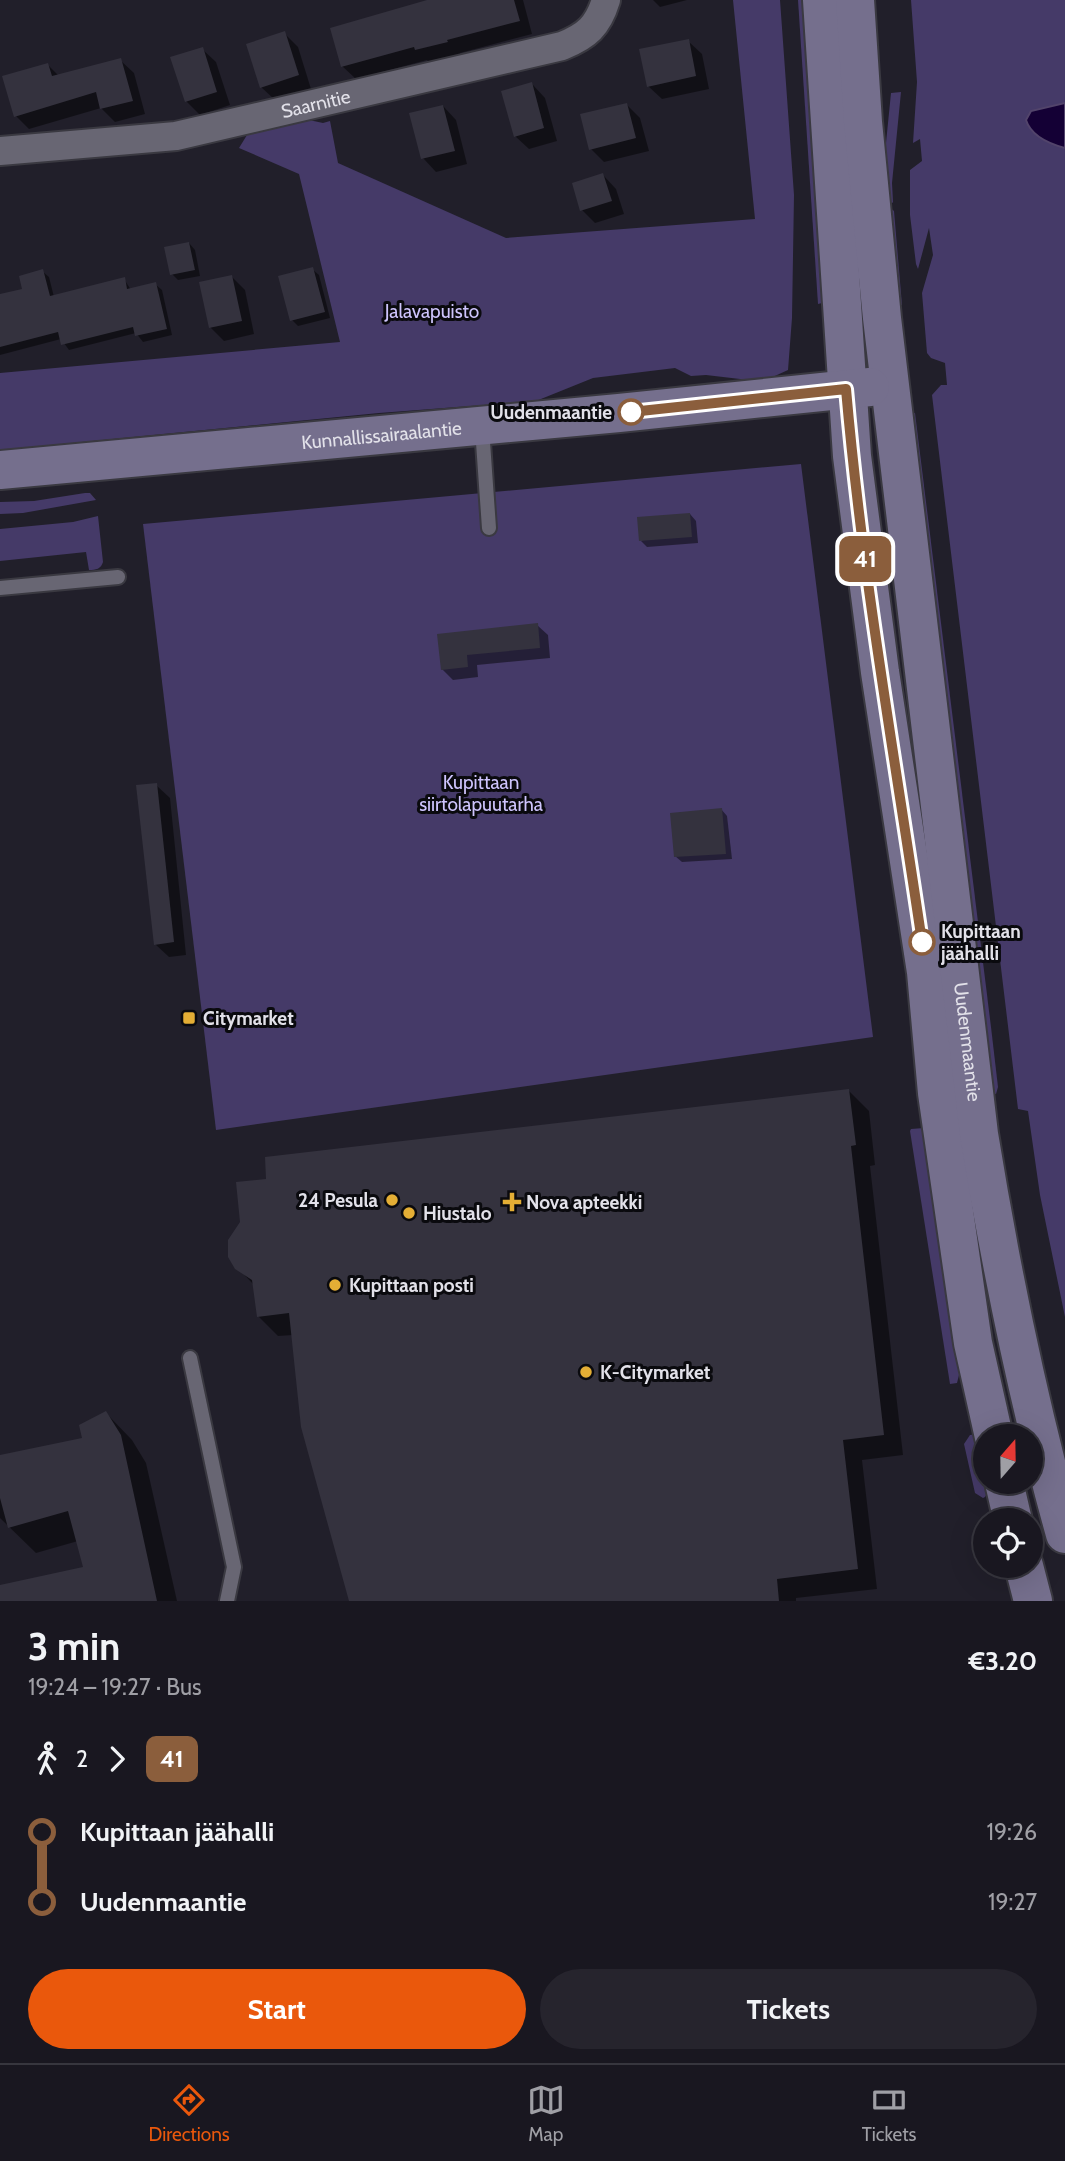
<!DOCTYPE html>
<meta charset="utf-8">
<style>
body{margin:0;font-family:Cabin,sans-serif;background:#26242d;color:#f1f3f6;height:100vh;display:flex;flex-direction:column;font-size:26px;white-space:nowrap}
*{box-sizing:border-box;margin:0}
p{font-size:23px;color:#9f9fa5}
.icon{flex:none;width:38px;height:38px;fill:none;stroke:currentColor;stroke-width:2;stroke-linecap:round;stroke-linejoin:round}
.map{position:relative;height:1601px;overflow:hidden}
.side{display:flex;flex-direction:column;background:#191720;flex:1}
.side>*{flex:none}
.badge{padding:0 14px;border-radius:10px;font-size:24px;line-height:46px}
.needle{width:46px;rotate:20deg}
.tools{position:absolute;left:973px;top:1424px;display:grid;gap:14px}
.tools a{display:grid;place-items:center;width:70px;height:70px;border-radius:50%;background:#191720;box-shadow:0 7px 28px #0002,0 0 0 2px #37363e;font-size:35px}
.map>.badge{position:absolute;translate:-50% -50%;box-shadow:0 0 0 4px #fff}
.legs{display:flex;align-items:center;gap:10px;height:77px;padding:0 28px;font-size:23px}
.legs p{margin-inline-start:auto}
.summary{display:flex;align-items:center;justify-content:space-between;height:119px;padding:0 28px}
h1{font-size:38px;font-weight:800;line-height:52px}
.primary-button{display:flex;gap:14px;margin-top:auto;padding:14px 28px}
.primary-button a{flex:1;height:80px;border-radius:42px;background:#ea580c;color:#fff;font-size:28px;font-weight:800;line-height:80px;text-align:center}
.primary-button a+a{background:#26242d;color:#f1f3f6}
ul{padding:0 28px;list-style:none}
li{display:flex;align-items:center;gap:24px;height:70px;font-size:26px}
li i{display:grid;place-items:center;width:10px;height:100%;margin:0 9px;background:currentColor}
li i::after{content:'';width:18px;height:18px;margin:-9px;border:5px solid;border-radius:50%;background:#191720}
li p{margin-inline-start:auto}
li:first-child i{background:linear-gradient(#0000 50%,currentColor 0)}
li:last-child i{background:linear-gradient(currentColor 50%,#0000 0)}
.tabs{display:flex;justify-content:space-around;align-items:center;height:98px;border-top:2px solid #37363e;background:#191720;font-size:19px;color:#9f9fa5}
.tabs a{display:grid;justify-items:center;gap:4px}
.tabs .selected{color:#ea580c}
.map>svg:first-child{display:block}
.green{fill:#453a68}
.water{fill:#140035;stroke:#52446b;stroke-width:2}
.shadow{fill:#0007}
.building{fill:#34323e}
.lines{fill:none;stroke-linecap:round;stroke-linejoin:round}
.lane-casing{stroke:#3a3941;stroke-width:18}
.street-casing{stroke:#3a3941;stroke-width:32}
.secondary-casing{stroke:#3a3941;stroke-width:42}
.lane{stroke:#686673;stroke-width:14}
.street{stroke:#686673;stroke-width:28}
.secondary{stroke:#756f8d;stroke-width:38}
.line-1-casing{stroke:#fff;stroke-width:16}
.line-1{stroke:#8b5e3c;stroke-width:10}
.stop-1-dot{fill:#fff;stroke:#8b5e3c;stroke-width:3.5}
.poi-dot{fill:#e4ae35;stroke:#0a0a0e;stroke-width:2.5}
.labels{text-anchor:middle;stroke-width:6;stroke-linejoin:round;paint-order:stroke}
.street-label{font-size:19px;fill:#e2e1e9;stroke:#0a0a0e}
.park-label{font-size:19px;fill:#cec4fd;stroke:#0a0a0e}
.stop-label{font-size:19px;font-weight:bold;fill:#e2e1e9;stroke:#0a0a0e;text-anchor:end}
.poi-label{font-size:19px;font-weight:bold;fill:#e2e1e9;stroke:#0a0a0e;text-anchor:start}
</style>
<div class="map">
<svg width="1065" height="1601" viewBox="0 0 1065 1601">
<rect width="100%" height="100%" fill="#211f2a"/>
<g class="green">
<polygon points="733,0 780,0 794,195 792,318 788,370 766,380 757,381 706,375 691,376 675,368 593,378 536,401 379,413 0,450 0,373 340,342 299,174 239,148 247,135 309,120 323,123 330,121 338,163 506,238 755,219"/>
<polygon points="798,0 806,0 826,302 818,304"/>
<polygon points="911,0 1065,0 1065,1317 1040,1195 1028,1111 1018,1109 932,395 941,385 947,385 945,363 931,358 927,353 922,293 933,255 929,228 918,269 916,264 910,215 910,170 922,161 920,139 913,143 917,82"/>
<polygon points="901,92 892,183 893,202 889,207 894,211 902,305 896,306 882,183 891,93"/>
<polygon points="915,413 991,1027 998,1087 996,1094 992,1093 908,414"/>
<polygon points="801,464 873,1037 216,1130 143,524"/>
<polygon points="85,493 90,493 96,500 23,513 0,514 0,502 34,501"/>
<path d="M98,516L103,562C101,569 96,570 89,570L86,552L0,561V529L73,522Z"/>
<polygon points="924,1128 960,1371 957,1383 950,1384 910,1131 911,1129"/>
<polygon points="977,1434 985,1470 985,1482 988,1482 990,1488 985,1497 983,1498 975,1493 964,1444 970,1435"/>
</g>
<path class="water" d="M1065,103V148C1050,144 1031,136 1026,120L1031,111Z"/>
<g class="shadow">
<polygon points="436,0 523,0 532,34 460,53 460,55 430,63 427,60 356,79 342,66"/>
<polygon points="653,0 687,0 660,7"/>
<polygon points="284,33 298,47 311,89 275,100 261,87"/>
<polygon points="688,41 702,54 709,89 662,99 648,86"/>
<polygon points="202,49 216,62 230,105 200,115 186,101"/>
<polygon points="120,60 134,73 145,114 115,122 101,108 29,129 16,116 47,64 59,76"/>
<polygon points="532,84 545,98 557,141 529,149 515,136"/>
<polygon points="627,105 640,118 649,151 604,162 591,149"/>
<polygon points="443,106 456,120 467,164 436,172 423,158"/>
<polygon points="603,175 616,189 624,214 595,223 582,210"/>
<polygon points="189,243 195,250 200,276 178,280 172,274"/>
<polygon points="312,269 319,275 330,318 298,326 292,320"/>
<polygon points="42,271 49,277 54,297 124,279 131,290 155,284 162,290 172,335 143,342 136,333 69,350 61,339 0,355 0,296 25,290"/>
<polygon points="232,277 245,290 254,334 224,341 210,327"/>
<polygon points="690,514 696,521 698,543 647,547 641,541"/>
<polygon points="537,625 548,635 550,658 477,665 478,677 453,680 442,669 438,635"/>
<polygon points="156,785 170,798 186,955 169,957 155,944"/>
<polygon points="721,809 727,816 732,859 682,862 675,856"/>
<polygon points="849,1091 869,1111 875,1165 870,1166 903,1455 862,1460 877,1589 796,1598 796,1601 351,1601 293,1335 278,1336 258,1316 254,1285 234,1264"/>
<polygon points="106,1413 132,1440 146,1463 177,1601 0,1601 0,1587 85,1568 78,1541 36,1553 0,1518 0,1456 84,1439"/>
</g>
<g class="building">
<polygon points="427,0 514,0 520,21 447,40 448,42 415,50 414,47 341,67 330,28"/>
<polygon points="285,31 299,75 260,88 246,44"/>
<polygon points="689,39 696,76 647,87 639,49"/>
<polygon points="203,47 217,92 185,102 170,57"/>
<polygon points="121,58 133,101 100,109 96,92 14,117 2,76 48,63 52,76"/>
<polygon points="532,82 544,128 514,137 501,91"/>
<polygon points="627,103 636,138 589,150 580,114"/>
<polygon points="443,105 455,151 421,159 409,113"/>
<polygon points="603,173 612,201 580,211 572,183"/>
<polygon points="189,242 195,270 170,275 164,247"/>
<polygon points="313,267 325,312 290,321 278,276"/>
<polygon points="43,269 50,296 125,277 127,289 156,282 167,329 135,336 133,327 61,345 58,332 0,347 0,294 22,289 19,276"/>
<polygon points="232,275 242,321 209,328 199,282"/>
<polygon points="690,513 692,537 639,541 637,517"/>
<polygon points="538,623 540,648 467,655 468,667 441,670 437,634"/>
<polygon points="157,783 174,942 154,945 136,785"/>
<polygon points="722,808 726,854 674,857 670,813"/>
<polygon points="849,1089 856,1145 851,1146 884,1435 843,1440 858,1569 777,1579 779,1601 349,1601 301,1427 289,1313 257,1317 252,1280 235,1269 228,1257 228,1240 240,1222 236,1182 266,1179 265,1157"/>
<polygon points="106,1411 121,1435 157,1601 0,1601 0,1585 83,1567 68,1511 8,1528 0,1498 0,1455 82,1438 79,1425"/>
</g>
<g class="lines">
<g class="lane-casing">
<g id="lane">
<polyline points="482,428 489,528"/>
<polyline points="0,588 118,577"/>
<polyline points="190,1358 234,1567 227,1601"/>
</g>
</g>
<g class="street-casing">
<g id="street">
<path id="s1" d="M0,151L176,136L562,46C587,36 598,26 606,0"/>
</g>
</g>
<g class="secondary-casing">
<g id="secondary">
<polyline points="822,0 852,456 880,672 926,972 937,1093 973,1343 994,1437"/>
<path id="s2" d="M855,0L863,122L882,318L979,1134C1001,1269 1028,1402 1065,1534"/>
<path id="s3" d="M0,470L619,413L870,387"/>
<polyline points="1004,1482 1013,1521"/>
<polyline points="1024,1566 1033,1601"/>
</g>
</g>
<use href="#lane" class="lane"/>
<use href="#street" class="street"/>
<use href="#secondary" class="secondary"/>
</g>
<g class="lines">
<g class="line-1-casing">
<path id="line-1" d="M631,412L846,389C862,574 895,758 922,942"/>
</g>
<use href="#line-1" class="line-1"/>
</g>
<g class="stop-1-dot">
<circle cx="631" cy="412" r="12"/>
<circle cx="922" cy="942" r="12"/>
</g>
<g class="poi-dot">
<rect x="182" y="1011" width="14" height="14" rx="3.5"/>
<circle cx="392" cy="1200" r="7"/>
<path d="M508.5 1191.5h7v7h7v7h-7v7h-7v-7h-7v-7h7z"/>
<circle cx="409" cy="1213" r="7"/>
<circle cx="335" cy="1285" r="7"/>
<circle cx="586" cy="1372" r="7"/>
</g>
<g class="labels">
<g class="street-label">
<text dy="7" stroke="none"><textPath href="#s1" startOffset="320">Saarnitie</textPath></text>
<text dy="7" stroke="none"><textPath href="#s3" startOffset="383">Kunnallissairaalantie</textPath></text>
<text dy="7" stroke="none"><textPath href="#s2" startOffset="1048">Uudenmaantie</textPath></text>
</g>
<g class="park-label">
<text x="432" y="318">Jalavapuisto</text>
<text x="481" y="789">Kupittaan<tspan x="481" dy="22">siirtolapuutarha</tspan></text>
</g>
<g class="stop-label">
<text x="612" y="419">Uudenmaantie</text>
<text x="941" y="938" text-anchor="start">Kupittaan<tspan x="941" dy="22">jäähalli</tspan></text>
</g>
<g class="poi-label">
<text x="203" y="1025">Citymarket</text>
<text x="378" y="1207" text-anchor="end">24 Pesula</text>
<text x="526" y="1209">Nova apteekki</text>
<text x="423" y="1220">Hiustalo</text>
<text x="349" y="1292">Kupittaan posti</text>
<text x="600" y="1379">K-Citymarket</text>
</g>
</g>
</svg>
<div class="tools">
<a><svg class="needle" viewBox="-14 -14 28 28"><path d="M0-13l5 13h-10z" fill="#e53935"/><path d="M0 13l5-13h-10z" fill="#9f9fa5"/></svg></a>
<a><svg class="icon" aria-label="locate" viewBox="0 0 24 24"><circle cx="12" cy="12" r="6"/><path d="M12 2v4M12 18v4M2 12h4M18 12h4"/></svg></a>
</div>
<b class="badge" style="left:865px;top:559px;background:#8b5e3c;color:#fff">41</b>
</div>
<section class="side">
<div class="summary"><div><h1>3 min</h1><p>19:24 – 19:27 · Bus</p></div><b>€3.20</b></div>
<div class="legs"><svg class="icon" aria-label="walk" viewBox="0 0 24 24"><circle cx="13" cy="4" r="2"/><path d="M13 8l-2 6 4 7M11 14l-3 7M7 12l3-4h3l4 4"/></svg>2<svg class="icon" aria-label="forward" viewBox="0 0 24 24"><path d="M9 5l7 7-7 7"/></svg><b class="badge" style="background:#8b5e3c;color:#fff">41</b></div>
<ul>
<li><i style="color:#8b5e3c"></i><b>Kupittaan jäähalli</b><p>19:26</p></li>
<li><i style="color:#8b5e3c"></i><b>Uudenmaantie</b><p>19:27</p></li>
</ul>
<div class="primary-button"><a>Start</a><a>Tickets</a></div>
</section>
<nav class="tabs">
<a class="selected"><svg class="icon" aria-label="directions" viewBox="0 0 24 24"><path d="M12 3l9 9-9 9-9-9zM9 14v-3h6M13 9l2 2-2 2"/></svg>Directions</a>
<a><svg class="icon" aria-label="map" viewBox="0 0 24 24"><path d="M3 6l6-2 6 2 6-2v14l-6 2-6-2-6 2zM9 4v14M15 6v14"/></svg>Map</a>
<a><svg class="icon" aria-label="tickets" viewBox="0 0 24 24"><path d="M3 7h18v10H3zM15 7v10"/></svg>Tickets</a>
</nav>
